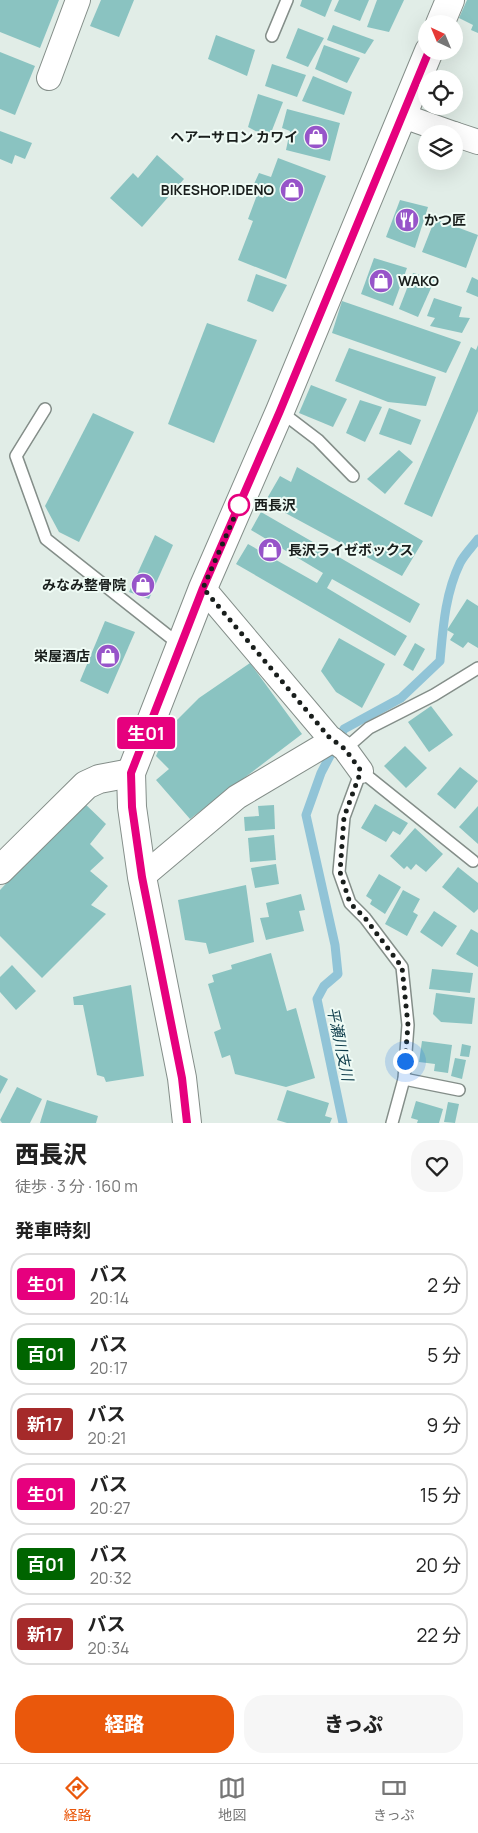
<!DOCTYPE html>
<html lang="ja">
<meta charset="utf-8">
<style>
body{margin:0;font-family:Manrope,"Noto Sans JP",sans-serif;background:#f6f6f6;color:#222;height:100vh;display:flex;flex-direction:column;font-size:19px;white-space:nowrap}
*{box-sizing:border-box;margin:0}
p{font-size:16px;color:#767676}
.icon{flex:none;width:28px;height:28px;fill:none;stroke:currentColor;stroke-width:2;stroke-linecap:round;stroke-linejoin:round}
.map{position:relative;height:1123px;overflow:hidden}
.panel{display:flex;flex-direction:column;background:#fff;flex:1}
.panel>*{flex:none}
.badge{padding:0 10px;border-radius:4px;font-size:18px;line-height:32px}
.needle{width:32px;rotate:316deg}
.tools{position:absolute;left:418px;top:15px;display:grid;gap:10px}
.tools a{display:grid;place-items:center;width:45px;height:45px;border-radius:50%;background:#fff;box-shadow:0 5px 20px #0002;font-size:25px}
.you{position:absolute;width:25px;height:25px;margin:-12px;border:4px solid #fff;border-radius:50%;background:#1a73e8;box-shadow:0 0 0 8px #1a73e833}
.map>.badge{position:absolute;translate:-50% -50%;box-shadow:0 0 0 2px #fff}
h2{padding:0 15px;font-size:19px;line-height:45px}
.round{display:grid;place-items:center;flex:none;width:52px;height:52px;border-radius:20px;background:#f6f6f6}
.head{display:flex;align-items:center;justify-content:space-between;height:85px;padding:0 15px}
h1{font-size:24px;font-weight:800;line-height:38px}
.cta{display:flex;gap:10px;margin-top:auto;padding:10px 15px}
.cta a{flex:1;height:58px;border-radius:20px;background:#ea580c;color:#fff;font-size:20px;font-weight:800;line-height:58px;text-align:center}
.cta a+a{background:#f6f6f6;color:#222}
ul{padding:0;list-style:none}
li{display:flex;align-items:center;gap:15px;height:62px;margin:0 10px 8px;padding:0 5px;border:2px solid #e0e0e0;border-radius:20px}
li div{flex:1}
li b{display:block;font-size:19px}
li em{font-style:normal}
li .badge{min-width:55px;font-weight:700;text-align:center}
.tab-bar{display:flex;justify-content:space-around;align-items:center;height:70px;border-top:1px solid #e0e0e0;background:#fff;font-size:14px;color:#767676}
.tab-bar a{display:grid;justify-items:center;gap:2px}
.tab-bar .current{color:#ea580c}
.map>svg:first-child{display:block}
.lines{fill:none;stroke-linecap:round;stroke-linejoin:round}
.stream{stroke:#91c4d7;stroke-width:9}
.building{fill:#8ac3c1}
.service-casing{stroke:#848e89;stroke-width:14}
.minor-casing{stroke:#848e89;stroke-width:26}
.tertiary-casing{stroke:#848e89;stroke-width:30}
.service{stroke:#fff;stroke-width:11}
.minor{stroke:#fff;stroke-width:24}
.tertiary{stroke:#fff;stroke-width:28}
.line-casing{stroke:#fff;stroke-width:11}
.line{stroke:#e6007e;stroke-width:8}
.walk{stroke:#191e1c;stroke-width:5;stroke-dasharray:0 9}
.stop-dot{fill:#fff;stroke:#e6007e;stroke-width:2.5}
.labels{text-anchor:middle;stroke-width:4;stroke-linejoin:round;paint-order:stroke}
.poi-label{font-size:14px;font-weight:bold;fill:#191e1c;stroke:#effbf5;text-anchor:end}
.stop-label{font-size:14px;font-weight:bold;fill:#191e1c;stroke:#effbf5;text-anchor:start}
.water-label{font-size:15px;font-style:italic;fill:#0c3b49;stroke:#effbf5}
</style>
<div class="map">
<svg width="478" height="1123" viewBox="0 0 478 1123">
<rect width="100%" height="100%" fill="#e1ede7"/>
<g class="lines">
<path class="stream" d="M343,1123L317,999L324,986L338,974L335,945L306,815L321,773L344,729L401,698L440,661C443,628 445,594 460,563C464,555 472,547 478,539"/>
</g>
<g class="building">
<polygon points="0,0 59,0 40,48 0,32"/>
<polygon points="101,0 134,0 119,37 90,26"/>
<polygon points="302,0 332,0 325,17 300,6"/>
<polygon points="339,0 369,0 360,21 334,11"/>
<polygon points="377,0 404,0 389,32 367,27"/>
<polygon points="467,0 478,0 478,33 471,30 473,25 459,18"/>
<polygon points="333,25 374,40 365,54 327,40"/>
<polygon points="298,28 324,38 308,67 286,58"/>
<polygon points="216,35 255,50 247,76 208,59"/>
<polygon points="324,45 360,58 347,83 315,69"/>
<polygon points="0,52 35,66 15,115 0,109"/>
<polygon points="272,64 306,75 297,97 265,86"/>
<polygon points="313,76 352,92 344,115 302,101"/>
<polygon points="258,94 283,102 269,138 248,127"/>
<polygon points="287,109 340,123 330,161 286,150 290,131 282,128"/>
<polygon points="0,131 32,143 25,159 15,155 12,164 0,159"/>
<polygon points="157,155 184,179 142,227 110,198 133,173 138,178"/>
<polygon points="278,158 326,176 286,279 238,260 253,221 248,219 257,195 263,198 267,189 254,184 259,173 271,177"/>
<polygon points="400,200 428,207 415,248 386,237"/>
<polygon points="435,219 478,235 466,268 422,252"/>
<polygon points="374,258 407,268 393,306 361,294"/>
<polygon points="413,273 435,279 418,317 399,309"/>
<polygon points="256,274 287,285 273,312 247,301"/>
<polygon points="472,277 478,280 478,297 466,292"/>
<polygon points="434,298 462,307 459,317 470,318 462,333 430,326 435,318 427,316"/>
<polygon points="342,301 461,342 446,373 332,333"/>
<polygon points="207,323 257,340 214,443 168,424"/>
<polygon points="478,345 478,411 432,517 404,504 471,347 476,350"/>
<polygon points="349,348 436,377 426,406 388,402 335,381"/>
<polygon points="311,385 347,399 333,427 299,413"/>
<polygon points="360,400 382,407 365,442 346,433"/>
<polygon points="389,408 421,420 411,445 379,434"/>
<polygon points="93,413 134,432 79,542 59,532 45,506"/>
<polygon points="399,450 413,462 385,494 367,479"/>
<polygon points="297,467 423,541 402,576 265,502 280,476 291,482"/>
<polygon points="261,512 420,604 410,623 332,579 327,588 407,636 395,656 236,564 248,544 317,583 323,573 251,530"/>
<polygon points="155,535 173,545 149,599 129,592"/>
<polygon points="467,599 478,606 478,648 468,642 463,648 450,640 454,634 447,630"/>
<polygon points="105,621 135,632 108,694 80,681"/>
<polygon points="339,638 385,664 362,708 336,692 321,671"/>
<polygon points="415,643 425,649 413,671 403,665"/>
<polygon points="250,663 302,734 190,819 156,780 169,769 156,756 168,729 199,698"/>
<polygon points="431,706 453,735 429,752 408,722"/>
<polygon points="405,746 427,768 406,788 384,766"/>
<polygon points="460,767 478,781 455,809 437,794"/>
<polygon points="83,802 106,824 90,844 104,858 90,871 108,886 91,905 106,914 42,978 0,936 0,890"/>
<polygon points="375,804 408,823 400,835 393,831 386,842 361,828"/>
<polygon points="274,805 275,829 245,831 244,817 259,816 258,806"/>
<polygon points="478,806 478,844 459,827"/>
<polygon points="415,828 443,854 426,872 416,864 411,870 407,866 404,869 390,856"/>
<polygon points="274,835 276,860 250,862 248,838"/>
<polygon points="276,864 279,884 255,888 251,868"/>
<polygon points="458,867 478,883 478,909 474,913 442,887"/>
<polygon points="379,874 401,887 385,914 370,904 372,900 366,896"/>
<polygon points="246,885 254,942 209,954 206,943 185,940 178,900"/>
<polygon points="403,890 420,899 413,912 418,915 407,936 385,924"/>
<polygon points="301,894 305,910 299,911 304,931 266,940 260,918 269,917 266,903"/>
<polygon points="434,911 457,926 442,947 420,932"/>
<polygon points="471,929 478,933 478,967 456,954"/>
<polygon points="271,953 287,1011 296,1008 315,1078 286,1087 235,1074 230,1055 222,1058 214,1032 221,1029 208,984 214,982 212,975 232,969 231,965"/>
<polygon points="12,965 36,991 16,1010 0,992 0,977"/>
<polygon points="432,969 473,973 470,993 429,989"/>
<polygon points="131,985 144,1076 106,1082 104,1077 97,1075 83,1005 74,1005 73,997"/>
<polygon points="436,993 475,998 472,1024 441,1022 433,1014"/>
<polygon points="422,1041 452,1045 448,1073 434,1071 435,1064 419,1062"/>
<polygon points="462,1044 471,1046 469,1057 460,1056"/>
<polygon points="455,1058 466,1060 462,1079 451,1076"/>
<polygon points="0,1075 8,1079 0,1094"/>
<polygon points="17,1087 42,1099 30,1123 2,1123 0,1120"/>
<polygon points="287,1090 329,1103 325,1116 332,1118 330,1123 287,1123 277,1120"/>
<polygon points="47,1100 98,1116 96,1123 40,1123"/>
<polygon points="416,1101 443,1109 439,1123 417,1123 418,1120 411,1118"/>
<polygon points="448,1102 459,1104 455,1123 444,1122"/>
</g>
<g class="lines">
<g class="service-casing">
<g id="service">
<polyline points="272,36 287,0"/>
<polyline points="45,409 16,456 46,539 180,645"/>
<polyline points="280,411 318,440 353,476"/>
<polyline points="345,749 369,728 434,695 478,668"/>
<polyline points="404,1079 459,1090"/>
<polyline points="392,1123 404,1079 408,1025 402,967 365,918 350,903 339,872 344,817 361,771 473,861"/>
</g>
</g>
<g class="minor-casing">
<g id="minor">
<polyline points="49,78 78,0"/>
<polyline points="400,121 406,117 454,134"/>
<polyline points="454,134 478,142"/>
<polyline points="203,588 329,737 345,749 361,771"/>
<polyline points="142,877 237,797 333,740"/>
</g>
</g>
<g class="tertiary-casing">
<g id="tertiary">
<polyline points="440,24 450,0"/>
<polyline points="0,870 86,785 99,779 131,773"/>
<polyline points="187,1123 182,1078 142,877 132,807 131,773 203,588 280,411 429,51"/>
</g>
</g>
<use href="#service" class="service"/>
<use href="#minor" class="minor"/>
<use href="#tertiary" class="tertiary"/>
</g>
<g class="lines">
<g class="line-casing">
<polyline id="line" points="187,1123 182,1078 142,877 132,807 131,773 203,588 280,411 429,51"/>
</g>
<use href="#line" class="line"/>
<polyline class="walk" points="239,505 242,500 203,588 329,737 345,749 361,771 344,817 340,872 350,903 365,918 402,967 408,1025 405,1061"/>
</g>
<defs>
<g id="shop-disc" transform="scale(1.25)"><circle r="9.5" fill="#9754c9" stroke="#effbf5"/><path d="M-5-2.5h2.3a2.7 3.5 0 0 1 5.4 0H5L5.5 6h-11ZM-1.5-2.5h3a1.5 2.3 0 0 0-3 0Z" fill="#fff"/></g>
<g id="restaurant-disc" transform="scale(1.25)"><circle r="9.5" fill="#9754c9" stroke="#effbf5"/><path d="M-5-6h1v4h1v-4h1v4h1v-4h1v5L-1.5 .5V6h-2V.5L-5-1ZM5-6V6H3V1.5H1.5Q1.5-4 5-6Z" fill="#fff"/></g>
</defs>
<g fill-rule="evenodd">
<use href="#shop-disc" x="316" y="137"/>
<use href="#shop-disc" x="292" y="190"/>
<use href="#restaurant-disc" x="407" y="220"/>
<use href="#shop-disc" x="381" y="281"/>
<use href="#shop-disc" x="270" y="550"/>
<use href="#shop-disc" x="143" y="585"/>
<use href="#shop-disc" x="108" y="656"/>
</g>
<circle class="stop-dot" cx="239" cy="505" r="10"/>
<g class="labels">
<g class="poi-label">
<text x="298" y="142">ヘアーサロン カワイ</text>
<text x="274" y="195">BIKESHOP.IDENO</text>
<text x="424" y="225" text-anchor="start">かつ匠</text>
<text x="398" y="286" text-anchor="start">WAKO</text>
<text x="288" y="555" text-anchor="start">長沢ライゼボックス</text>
<text x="126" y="590">みなみ整骨院</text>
<text x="90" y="661">栄屋酒店</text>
</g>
<g class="stop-label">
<text x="254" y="510">西長沢</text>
</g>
<g class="water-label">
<text transform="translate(340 1044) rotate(78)" y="5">平瀬川支川</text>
</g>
</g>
</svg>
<div class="tools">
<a><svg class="needle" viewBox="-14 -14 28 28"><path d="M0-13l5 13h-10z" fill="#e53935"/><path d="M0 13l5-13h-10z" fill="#767676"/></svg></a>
<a><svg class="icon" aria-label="locate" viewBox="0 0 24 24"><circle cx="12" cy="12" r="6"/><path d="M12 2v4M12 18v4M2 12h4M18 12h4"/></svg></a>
<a><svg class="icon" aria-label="layers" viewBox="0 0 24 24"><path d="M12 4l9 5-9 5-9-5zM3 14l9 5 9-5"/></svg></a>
</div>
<div class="you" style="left:405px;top:1061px"></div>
<b class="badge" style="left:146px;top:733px;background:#e6007e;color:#fff">生01</b>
</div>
<section class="panel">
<div class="head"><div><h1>西長沢</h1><p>徒歩 · 3 分 · 160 m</p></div><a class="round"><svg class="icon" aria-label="heart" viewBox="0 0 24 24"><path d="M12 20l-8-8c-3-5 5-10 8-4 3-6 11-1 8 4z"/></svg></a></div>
<h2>発車時刻</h2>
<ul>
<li><span class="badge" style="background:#e6007e;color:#fff">生01</span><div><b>バス</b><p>20:14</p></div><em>2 分</em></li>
<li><span class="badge" style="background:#006400;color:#fff">百01</span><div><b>バス</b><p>20:17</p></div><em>5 分</em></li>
<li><span class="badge" style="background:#a52a2a;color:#fff">新17</span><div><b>バス</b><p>20:21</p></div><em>9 分</em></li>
<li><span class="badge" style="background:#e6007e;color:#fff">生01</span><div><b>バス</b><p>20:27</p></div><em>15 分</em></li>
<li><span class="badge" style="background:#006400;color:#fff">百01</span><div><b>バス</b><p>20:32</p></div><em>20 分</em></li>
<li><span class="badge" style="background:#a52a2a;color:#fff">新17</span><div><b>バス</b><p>20:34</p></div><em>22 分</em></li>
</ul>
<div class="cta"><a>経路</a><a>きっぷ</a></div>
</section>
<nav class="tab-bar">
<a class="current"><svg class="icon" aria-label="directions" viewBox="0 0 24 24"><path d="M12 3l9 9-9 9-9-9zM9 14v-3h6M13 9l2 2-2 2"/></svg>経路</a>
<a><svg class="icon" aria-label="map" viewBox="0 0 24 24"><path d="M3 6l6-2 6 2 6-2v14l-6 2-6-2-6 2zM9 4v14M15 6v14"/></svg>地図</a>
<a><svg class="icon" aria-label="tickets" viewBox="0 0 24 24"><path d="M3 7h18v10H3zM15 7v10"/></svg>きっぷ</a>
</nav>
